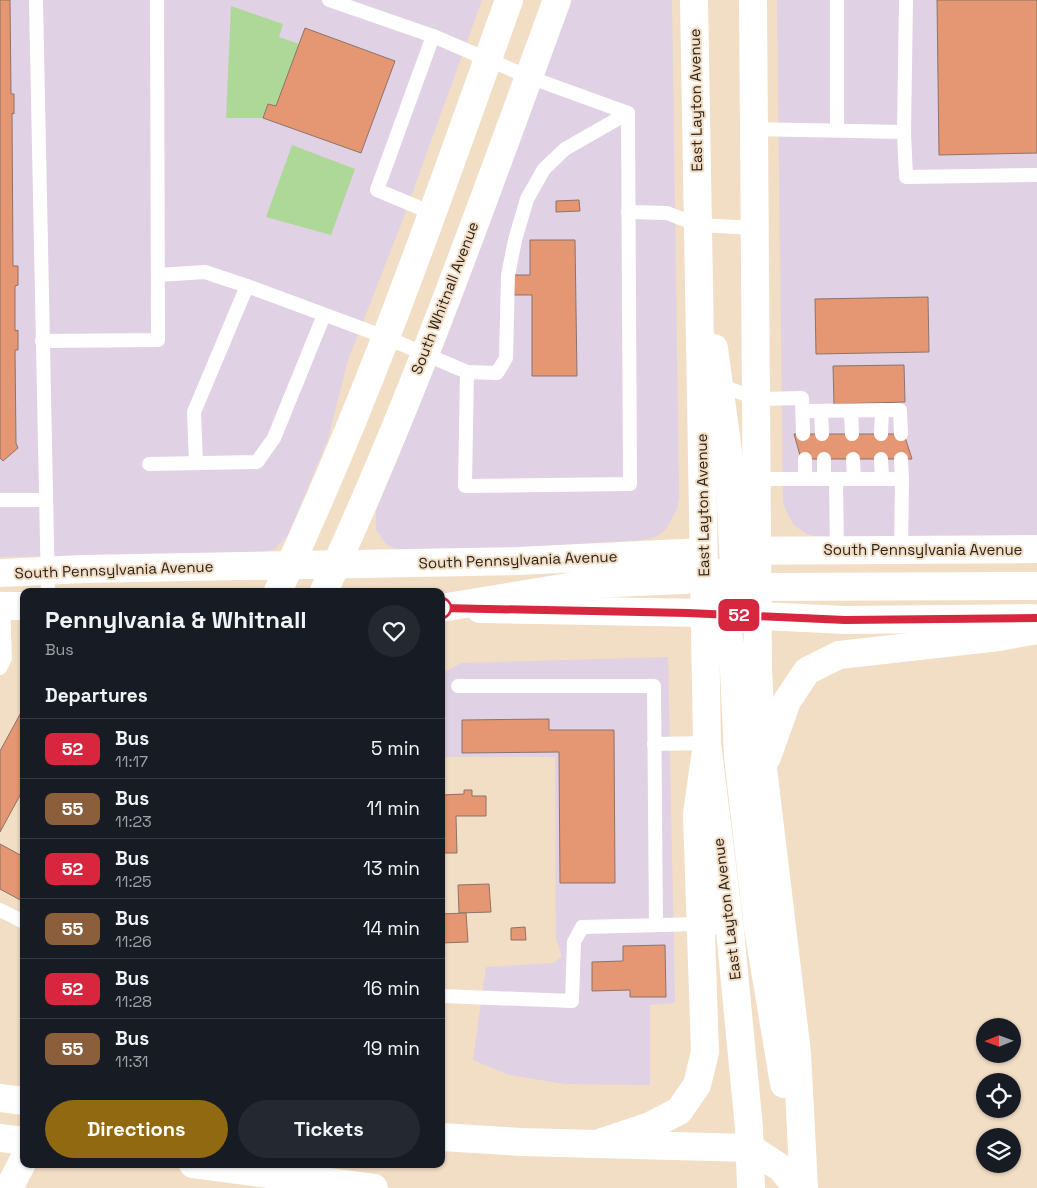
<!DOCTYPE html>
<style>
body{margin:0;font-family:"Space Grotesk",sans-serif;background:#242831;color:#f1f3f6;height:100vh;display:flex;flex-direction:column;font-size:19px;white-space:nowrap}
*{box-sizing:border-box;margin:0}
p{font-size:16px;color:#9ea1a6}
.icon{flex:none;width:28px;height:28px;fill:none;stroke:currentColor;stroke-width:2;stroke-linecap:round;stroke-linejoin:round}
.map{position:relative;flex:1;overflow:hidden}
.details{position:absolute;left:20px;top:588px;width:425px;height:580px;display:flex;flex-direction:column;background:#171b24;border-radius:10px;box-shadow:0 1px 4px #0004}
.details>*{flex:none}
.badge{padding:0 10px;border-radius:8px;font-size:18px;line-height:32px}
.needle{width:32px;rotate:269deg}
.buttons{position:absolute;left:976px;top:1018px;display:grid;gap:10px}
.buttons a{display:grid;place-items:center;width:45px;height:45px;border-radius:50%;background:#171b24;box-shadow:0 1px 4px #0004;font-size:25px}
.map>.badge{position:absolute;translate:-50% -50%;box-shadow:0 0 0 2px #fff}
h2{padding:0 25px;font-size:19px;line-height:45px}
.round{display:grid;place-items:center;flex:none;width:52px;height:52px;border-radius:26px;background:#242831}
.summary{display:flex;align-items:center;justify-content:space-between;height:85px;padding:0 25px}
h1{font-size:24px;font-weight:700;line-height:38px}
.primary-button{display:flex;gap:10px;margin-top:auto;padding:10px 25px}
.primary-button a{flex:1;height:58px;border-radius:30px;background:#916910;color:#fff;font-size:20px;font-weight:700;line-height:58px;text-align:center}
.primary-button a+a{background:#242831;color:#f1f3f6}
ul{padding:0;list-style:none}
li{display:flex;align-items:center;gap:15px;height:60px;padding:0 25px;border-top:1px solid #363941}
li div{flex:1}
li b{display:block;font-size:19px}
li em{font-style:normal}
li .badge{min-width:55px;font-weight:700;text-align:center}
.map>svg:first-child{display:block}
.commercial{fill:#e0d1e4}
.green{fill:#aed898}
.building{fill:#e59673;stroke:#8e7367}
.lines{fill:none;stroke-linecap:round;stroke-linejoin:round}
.service{stroke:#fff;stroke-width:14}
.tertiary{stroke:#fff;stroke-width:28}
.secondary{stroke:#fff;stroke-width:28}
.primary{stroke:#fff;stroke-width:28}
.line-casing{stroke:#fff;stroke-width:11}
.line{stroke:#d7263d;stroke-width:8}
.stop-dot{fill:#fff;stroke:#d7263d;stroke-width:2.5}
.labels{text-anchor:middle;stroke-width:4;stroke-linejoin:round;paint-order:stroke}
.street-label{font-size:15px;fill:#2d251c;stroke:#f2ddc5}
</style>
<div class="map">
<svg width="1037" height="1188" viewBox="0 0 1037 1188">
<rect width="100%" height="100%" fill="#f2ddc5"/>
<g class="commercial">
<polygon points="0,0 482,0 400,227 348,360 328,439 288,535 275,549 258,553 0,557"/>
<polygon points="572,0 672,0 679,498 677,509 666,529 656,537 641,540 496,549 403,551 393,548 386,544 376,530 376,511 448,335"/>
<polygon points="777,0 1037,0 1037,535 818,538 805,533 794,525 788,515 783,502"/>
<polygon points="668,657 675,1003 650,1005 650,1085 565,1084 509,1075 473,1060 486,967 554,963 562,956 556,938 555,757 441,757 441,674 461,663"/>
</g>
<g class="green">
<polygon points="231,6 283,24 279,37 299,44 276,106 268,104 263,118 226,118"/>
<polygon points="292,145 355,169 331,235 266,217"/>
</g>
<g class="building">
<polygon points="0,0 10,0 11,94 14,94 14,114 12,113 13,266 18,266 18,285 15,286 15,331 18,330 18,350 15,350 16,443 18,448 3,461 0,458"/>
<polygon points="937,0 1037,0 1037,153 939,155"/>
<polygon points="305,28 395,61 361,153 263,118 268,104 276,106"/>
<polygon points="579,200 580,211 556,212 556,201"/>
<polygon points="530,240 575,240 577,376 532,376 532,295 514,295 514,275 530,275"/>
<polygon points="928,297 929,352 816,354 815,299"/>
<polygon points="904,365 905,402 834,404 833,366"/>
<polygon points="794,434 904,434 912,459 801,459"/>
<polygon points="24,707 24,788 0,832 0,751"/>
<polygon points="549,719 549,730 614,730 615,883 560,883 559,752 462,753 462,720"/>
<polygon points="464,790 472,790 472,796 486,796 486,816 456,816 457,853 441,853 441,795 464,794"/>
<polygon points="0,844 24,857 24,902 0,889"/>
<polygon points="489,884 491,912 459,913 458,885"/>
<polygon points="466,913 468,942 441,943 441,914"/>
<polygon points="525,927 526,940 511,940 511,928"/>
<polygon points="665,945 666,997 630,997 630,990 592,991 592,962 623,961 623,946"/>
</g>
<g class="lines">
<g class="service">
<polyline points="36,0 48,591"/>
<polyline points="754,129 904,132 906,177 1037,175"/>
<polyline points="837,130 837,0"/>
<polyline points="904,132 906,0"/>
<polyline points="628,212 667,213 698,225 754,228"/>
<polyline points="432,213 377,190 433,36"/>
<polyline points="158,275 205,272 247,286 385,337 467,372 465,486 630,484 628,113 529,77 433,36 329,0"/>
<polyline points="42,341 158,340 157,0"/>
<polyline points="467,372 497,373 506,358 508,275 515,240 527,199 544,169 565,149 628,113"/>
<polyline points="720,385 757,399 802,398 803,434"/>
<polyline points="803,411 900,410 901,434"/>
<polyline points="821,411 822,434"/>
<polyline points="851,411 852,434"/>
<polyline points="881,434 882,410"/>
<polyline points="824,459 824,479"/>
<polyline points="853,459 854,479"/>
<polyline points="881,459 882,479"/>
<polyline points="196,463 194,412 247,286"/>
<polyline points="149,464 257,462 274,438 324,315"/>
<polyline points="758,479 805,479 805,459"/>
<polyline points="805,479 902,479 901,459"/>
<polyline points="836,480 837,551"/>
<polyline points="0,500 45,500"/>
<polyline points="901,551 902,479"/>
<polyline points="0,668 5,658 3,606"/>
<polyline points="458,686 654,686 656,925"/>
<polyline points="654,744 707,743"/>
<polyline points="0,910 24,922"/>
<polyline points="441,996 572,1001 574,942 582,927 700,924 734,931"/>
</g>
<g class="tertiary">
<polyline points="0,573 84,569 519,561 703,552"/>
<path d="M278,591C368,400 438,199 509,0"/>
<path d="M324,591C413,400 484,199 557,0"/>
<polyline points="0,606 24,606"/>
<polyline points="480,609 705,613"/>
<polyline points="9,1188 24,1159"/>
</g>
<g class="secondary">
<polyline points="694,0 707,743 730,931 749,1128 751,1188"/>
<polyline points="753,0 758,669 763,768 797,1053 804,1188"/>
<polyline points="714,348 729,459 734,569 740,591 746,601 759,615"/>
<polyline points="741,551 1037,549"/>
<polyline points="715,573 725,614 734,669 738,757 758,928 784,1084"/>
<polyline points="742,590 759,587 1037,586"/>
<polyline points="441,608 586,584 685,580 721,573"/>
<polyline points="741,615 845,620 1033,618"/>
<polyline points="767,757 787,701 807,671 839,655 999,637 1037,630"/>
</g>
<g class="primary">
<polyline points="0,1098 24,1101"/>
<polyline points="441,1137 521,1142 750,1148 781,1168 797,1188"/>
<polyline points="0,1138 24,1141"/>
<polyline points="596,1144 650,1126 679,1111 697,1085 705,1052 697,814 707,743"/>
<polyline points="193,1164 374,1188"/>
</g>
</g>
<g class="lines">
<g class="line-casing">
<polyline id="line" points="441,608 688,613 845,620 1037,618"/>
</g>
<use href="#line" class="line"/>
</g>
<circle class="stop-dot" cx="441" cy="608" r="10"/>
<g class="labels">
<g class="street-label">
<text transform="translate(696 100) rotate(-91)" y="5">East Layton Avenue</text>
<text transform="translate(445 298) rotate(-69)" y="5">South Whitnall Avenue</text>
<text transform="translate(703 505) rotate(-91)" y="5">East Layton Avenue</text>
<text x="923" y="555">South Pennsylvania Avenue</text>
<text transform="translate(518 560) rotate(-2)" y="5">South Pennsylvania Avenue</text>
<text transform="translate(114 570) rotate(-2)" y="5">South Pennsylvania Avenue</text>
<text transform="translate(727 909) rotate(-97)" y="5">East Layton Avenue</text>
</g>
</g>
</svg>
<div class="buttons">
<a><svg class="needle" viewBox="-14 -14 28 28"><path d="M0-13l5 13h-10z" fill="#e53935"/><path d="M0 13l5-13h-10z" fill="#9ea1a6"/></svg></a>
<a><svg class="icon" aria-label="locate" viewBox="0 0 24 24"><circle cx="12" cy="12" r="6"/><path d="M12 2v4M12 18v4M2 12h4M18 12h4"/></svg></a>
<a><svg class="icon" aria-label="layers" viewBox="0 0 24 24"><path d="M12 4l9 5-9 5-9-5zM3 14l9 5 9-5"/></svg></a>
</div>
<b class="badge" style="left:739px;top:615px;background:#d7263d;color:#fff">52</b>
<section class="details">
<div class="summary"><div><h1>Pennylvania &amp; Whitnall</h1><p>Bus</p></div><a class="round"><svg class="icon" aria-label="heart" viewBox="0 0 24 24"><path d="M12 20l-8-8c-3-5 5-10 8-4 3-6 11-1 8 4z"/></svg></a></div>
<h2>Departures</h2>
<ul>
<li><span class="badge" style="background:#d7263d;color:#fff">52</span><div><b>Bus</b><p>11:17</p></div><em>5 min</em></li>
<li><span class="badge" style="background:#8b5e3c;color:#fff">55</span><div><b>Bus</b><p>11:23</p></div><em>11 min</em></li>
<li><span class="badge" style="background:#d7263d;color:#fff">52</span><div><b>Bus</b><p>11:25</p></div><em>13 min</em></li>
<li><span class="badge" style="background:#8b5e3c;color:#fff">55</span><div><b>Bus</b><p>11:26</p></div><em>14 min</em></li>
<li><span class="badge" style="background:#d7263d;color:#fff">52</span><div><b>Bus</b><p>11:28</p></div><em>16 min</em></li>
<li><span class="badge" style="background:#8b5e3c;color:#fff">55</span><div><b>Bus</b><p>11:31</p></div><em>19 min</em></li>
</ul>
<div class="primary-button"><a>Directions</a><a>Tickets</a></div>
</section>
</div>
